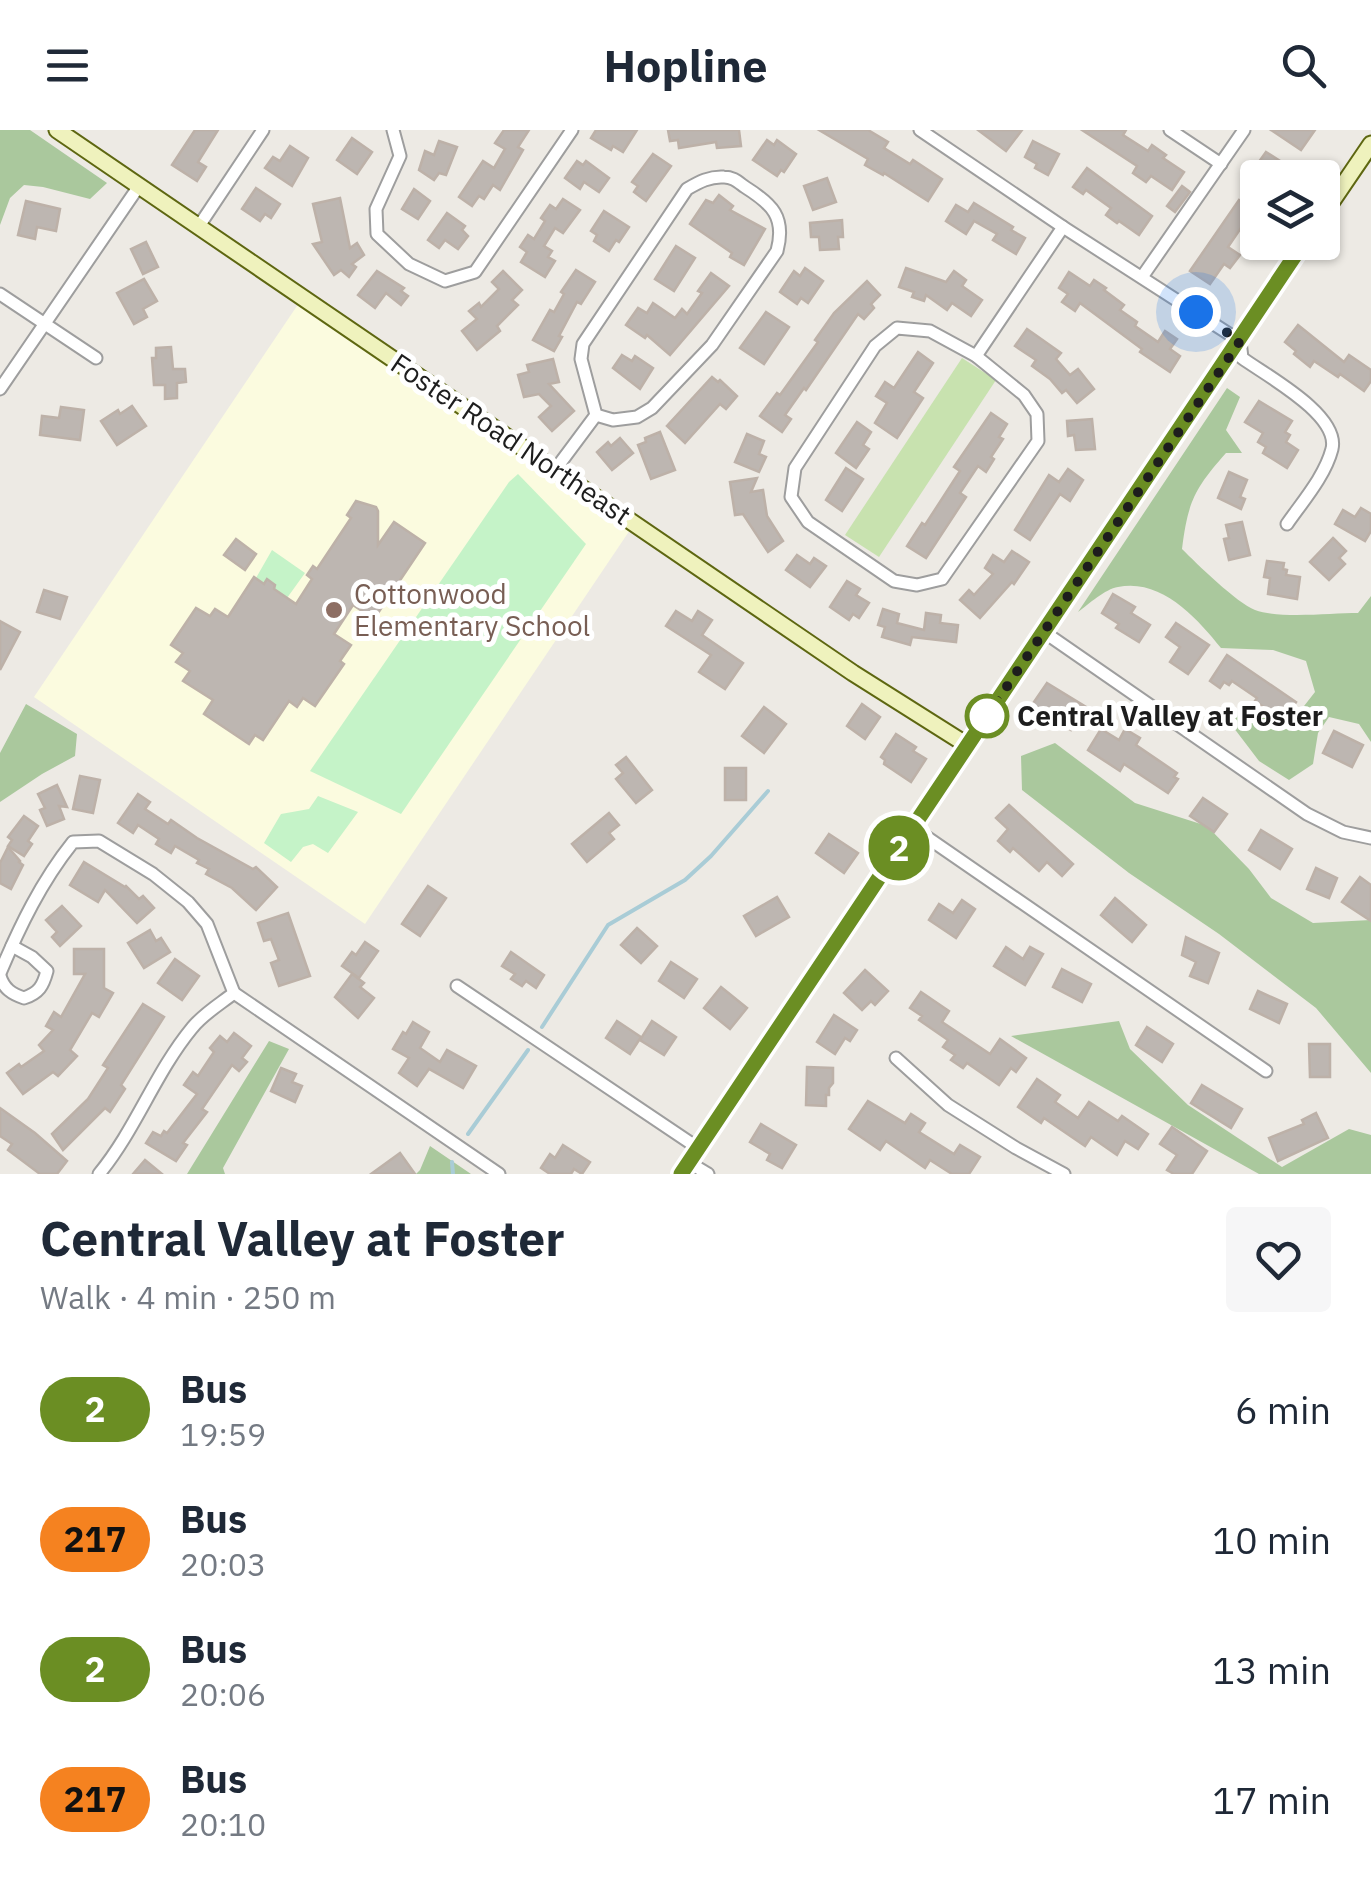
<!DOCTYPE html>
<meta charset="utf-8">
<style>
body{margin:0;font-family:"IBM Plex Sans",sans-serif;background:#f6f6f7;color:#1f2937;height:100vh;display:flex;flex-direction:column;font-size:38px;white-space:nowrap}
*{box-sizing:border-box;margin:0}
p{font-size:32px;color:#747a83}
.icon{flex:none;width:55px;height:55px;fill:none;stroke:currentColor;stroke-width:2;stroke-linecap:round;stroke-linejoin:round}
.map{position:relative;height:1044px;overflow:hidden}
.sheet{display:flex;flex-direction:column;background:#fff;flex:1}
.sheet>*{flex:none}
.badge{padding:0 20px;border-radius:32px;font-size:35px;line-height:65px}
.buttons{position:absolute;left:1240px;top:30px;display:grid;gap:20px}
.buttons a{display:grid;place-items:center;width:100px;height:100px;border-radius:10px;background:#fff;box-shadow:0 2px 8px #0004;font-size:50px}
.you{position:absolute;width:50px;height:50px;margin:-25px;border:8px solid #fff;border-radius:50%;background:#1a73e8;box-shadow:0 0 0 15px #1a73e833}
.map>.badge{position:absolute;translate:-50% -50%;box-shadow:0 0 0 5px #fff}
.round{display:grid;place-items:center;flex:none;width:105px;height:105px;border-radius:10px;background:#f6f6f7}
.headline{display:flex;align-items:center;justify-content:space-between;height:170px;padding:0 40px}
h1{font-size:48px;font-weight:700;line-height:75px}
ul{padding:0;list-style:none}
li{display:flex;align-items:center;gap:30px;height:130px;padding:0 40px}
li div{flex:1}
li b{display:block;font-size:38px}
li em{font-style:normal}
li .badge{min-width:110px;font-weight:700;text-align:center}
header{display:flex;justify-content:space-between;align-items:center;height:130px;padding:0 40px;background:#fff;font-size:45px;font-weight:700}
.map>svg:first-child{display:block}
.education{fill:#fbfbdf}
.grass{fill:#c8e2af}
.forest{fill:#aac89d}
.park{fill:#c5f3c8}
.lines{fill:none;stroke-linecap:round;stroke-linejoin:round}
.stream{stroke:#a9ccd6;stroke-width:4}
.building{fill:#bdb6b1;stroke:#bdb1a8;stroke-width:2.5}
.street-casing{stroke:#9e9e9e;stroke-width:15}
.secondary-casing{stroke:#5e6711;stroke-width:19}
.street{stroke:#fff;stroke-width:11}
.secondary{stroke:#eff2bd;stroke-width:15}
.line-casing{stroke:#fff;stroke-width:22}
.line{stroke:#6b8e23;stroke-width:15}
.walk{stroke:#1d1d1d;stroke-width:10;stroke-dasharray:0 18}
.education-dot{fill:#8d6e63;stroke:#fff;stroke-width:4}
.stop-dot{fill:#fff;stroke:#6b8e23;stroke-width:5}
.labels{text-anchor:middle;stroke-width:10;stroke-linejoin:round;paint-order:stroke}
.street-label{font-size:28px;fill:#1d1d1d;stroke:#fff}
.education-label{font-size:28px;fill:#785e54;stroke:#fff;text-anchor:start}
.stop-label{font-size:28px;font-weight:bold;fill:#1d1d1d;stroke:#fff;text-anchor:start}
</style>
<header><svg class="icon" aria-label="menu" viewBox="0 0 24 24"><path d="M4 6h16M4 12h16M4 18h16"/></svg>Hopline<svg class="icon" aria-label="search" viewBox="0 0 24 24"><circle cx="10" cy="10" r="6"/><path d="M15 15l6 6"/></svg></header>
<div class="map">
<svg width="1371" height="1044" viewBox="0 0 1371 1044">
<rect width="100%" height="100%" fill="#edeae4"/>
<polygon class="education" points="303,167 634,394 365,794 34,567"/>
<polygon class="grass" points="962,228 996,250 879,427 845,405"/>
<g class="forest">
<polygon points="0,0 30,0 107,53 90,69 43,57 24,55 10,68 0,95"/>
<path d="M1227,258L1240,267L1226,300L1242,323H1226C1194,359 1188,372 1182,419C1197,434 1237,473 1255,480C1279,489 1331,483 1358,483L1371,466V612L1359,594L1329,587L1318,603L1313,634L1289,650L1259,631L1224,585L1252,577L1297,585L1315,562L1306,531L1273,520L1221,518C1197,488 1161,448 1118,457C1105,459 1089,474 1078,482Z"/>
<polygon points="26,574 77,604 75,626 42,644 0,672 0,623"/>
<polygon points="1055,613 1135,673 1207,696 1249,739 1271,768 1313,793 1371,790 1371,943 1316,878 1219,804 1129,743 1022,660 1021,626"/>
<polygon points="1119,891 1130,919 1188,975 1282,1037 1349,999 1371,1005 1371,1044 1259,1044 1011,906"/>
<polygon points="269,911 289,919 223,1038 225,1044 187,1044"/>
<polygon points="430,1016 471,1044 416,1044 420,1040"/>
</g>
<g class="park">
<polygon points="518,344 586,414 401,684 310,641 509,352"/>
<polygon points="272,420 305,443 287,468 274,459 275,455 267,450 264,454 256,448"/>
<polygon points="318,666 358,682 328,723 313,714 303,717 291,732 264,713 281,684 309,679"/>
</g>
<g class="lines">
<g class="stream">
<polyline points="542,897 608,795 685,750 711,726 768,661"/>
<polyline points="468,1004 528,920"/>
<polyline points="452,1032 453,1044"/>
</g>
</g>
<g class="building">
<polygon points="195,0 218,0 198,32 206,37 197,51 172,35"/>
<polygon points="504,0 529,0 518,17 523,20 500,60 493,55 484,69 479,66 472,76 459,67 483,31 494,38 505,19 495,13"/>
<polygon points="596,0 637,0 623,22 613,16 611,20 591,8"/>
<polygon points="668,0 739,0 741,16 717,18 716,12 679,18 678,10 670,11"/>
<polygon points="819,0 868,0 888,12 884,18 910,34 913,30 942,49 928,71 884,43 883,45 865,35 868,29"/>
<polygon points="978,0 1022,0 1006,21"/>
<polygon points="1082,0 1126,0 1123,5 1148,21 1152,15 1166,25 1163,28 1184,42 1172,60 1151,46 1146,52 1133,43 1137,36"/>
<polygon points="1271,0 1315,0 1301,20"/>
<polygon points="352,8 372,22 357,44 337,30"/>
<polygon points="767,10 774,15 777,10 796,24 784,42 781,40 777,46 753,30"/>
<polygon points="439,11 457,17 446,45 439,43 434,50 419,40 425,21 434,25"/>
<polygon points="1033,11 1059,24 1048,45 1035,38 1037,34 1025,27"/>
<polygon points="290,16 308,28 292,56 265,38 273,27 280,31"/>
<polygon points="1266,22 1280,31 1277,36 1294,48 1259,48 1263,41 1256,36"/>
<polygon points="653,24 671,36 646,71 634,62 638,56 632,52"/>
<polygon points="577,31 583,35 586,31 609,48 599,62 584,52 580,59 565,48"/>
<polygon points="1087,38 1152,86 1139,105 1119,91 1117,93 1106,85 1111,78 1086,60 1083,64 1073,57"/>
<polygon points="827,48 836,72 813,80 804,56"/>
<polygon points="1182,56 1190,62 1175,82 1167,76"/>
<polygon points="256,58 280,74 271,88 265,84 260,91 242,79"/>
<polygon points="414,59 430,71 418,89 402,79"/>
<polygon points="719,65 733,76 730,80 765,99 744,135 730,127 732,123 690,94 706,70 713,73"/>
<polygon points="340,68 350,118 357,113 364,125 352,134 356,137 349,147 341,140 334,145 313,114 322,112 313,74"/>
<polygon points="563,69 580,80 563,103 555,98 544,116 552,121 548,127 555,131 545,147 521,132 527,122 520,117 528,105 534,109 545,91 541,88 550,75 556,79"/>
<polygon points="1239,70 1253,80 1228,117 1240,125 1230,138 1224,134 1210,154 1190,141"/>
<polygon points="26,71 60,79 56,101 37,97 35,109 18,105"/>
<polygon points="974,73 1013,97 1011,100 1025,108 1016,124 993,110 997,104 974,91 966,104 946,91 956,75 968,82"/>
<polygon points="604,81 629,97 619,112 616,110 609,121 594,111 597,105 591,101"/>
<polygon points="447,83 465,96 462,100 468,106 458,119 445,110 439,118 428,110"/>
<polygon points="842,90 843,107 838,107 839,119 820,120 819,107 811,107 810,93"/>
<polygon points="146,112 158,137 143,144 131,119"/>
<polygon points="676,116 695,128 674,161 655,149"/>
<polygon points="805,138 823,151 808,173 801,168 797,174 780,162 794,141 800,146"/>
<polygon points="906,138 946,152 954,141 966,150 962,156 982,170 971,186 952,173 947,180 926,165 924,171 912,167 914,162 899,157"/>
<polygon points="576,140 595,152 581,174 577,172 559,206 562,207 554,221 533,210 550,180 554,182 564,164 561,162"/>
<polygon points="377,141 404,158 401,161 408,166 401,175 386,163 375,178 358,165"/>
<polygon points="503,141 522,160 512,170 518,175 497,196 500,201 477,220 462,201 477,189 469,181 479,173 481,177 499,159 492,152"/>
<polygon points="1069,142 1090,156 1094,150 1106,158 1104,160 1124,175 1120,180 1137,192 1135,196 1158,212 1165,201 1177,209 1170,219 1180,226 1170,242 1140,222 1142,219 1080,173 1075,181 1062,172 1068,164 1059,158"/>
<polygon points="711,143 729,156 670,225 647,205 645,208 626,195 638,178 647,183 653,173 675,188 682,179 687,184 702,163 698,161"/>
<polygon points="144,149 157,171 143,179 147,187 134,194 117,163"/>
<polygon points="867,151 880,165 871,174 874,178 864,189 858,184 806,260 804,258 785,285 791,289 782,302 760,286 777,263 780,265 818,212 815,210 834,183"/>
<polygon points="766,182 789,197 764,234 740,218"/>
<polygon points="1298,195 1344,232 1349,225 1371,240 1371,251 1364,261 1340,244 1338,247 1314,231 1310,237 1294,224 1296,221 1285,212"/>
<polygon points="1027,199 1061,223 1056,229 1070,245 1078,239 1094,259 1077,273 1066,260 1062,263 1050,249 1032,236 1036,230 1015,216"/>
<polygon points="171,217 173,239 185,239 186,252 177,253 177,268 165,269 165,255 154,255 152,228 156,228 156,218"/>
<polygon points="918,222 933,233 914,262 923,268 897,308 875,293 887,273 876,266 885,252 894,258"/>
<polygon points="622,225 632,231 635,226 653,238 640,259 613,238"/>
<polygon points="553,229 559,252 549,254 574,281 552,301 539,287 551,276 539,264 524,267 518,245 529,242 527,235"/>
<polygon points="712,247 718,252 720,250 737,266 726,279 720,274 685,313 667,296"/>
<polygon points="1259,271 1292,291 1285,302 1290,305 1286,312 1298,320 1287,338 1263,323 1266,317 1258,312 1263,303 1245,292"/>
<polygon points="132,276 146,296 117,315 101,291 118,280 120,284"/>
<polygon points="61,277 84,280 80,310 40,305 42,286 59,288"/>
<polygon points="991,283 1007,294 999,307 1003,309 991,327 994,329 986,342 978,336 960,363 966,367 926,428 907,416 922,393 925,395 960,341 954,337"/>
<polygon points="1092,289 1095,319 1076,320 1074,305 1068,306 1067,291"/>
<polygon points="857,292 871,302 863,315 869,319 856,338 836,323"/>
<polygon points="660,302 675,340 651,349 638,315 646,312 645,308"/>
<polygon points="747,304 764,311 759,324 766,327 759,342 735,332"/>
<polygon points="620,308 633,323 612,340 597,322 608,312 611,316"/>
<polygon points="846,338 863,349 842,381 826,370"/>
<polygon points="1068,339 1083,350 1070,371 1060,364 1030,410 1015,400 1049,345 1059,352"/>
<polygon points="1229,342 1247,350 1240,367 1245,369 1241,379 1218,368"/>
<polygon points="757,348 751,362 763,360 767,386 783,411 768,422 743,384 735,385 730,352"/>
<polygon points="356,371 376,377 378,381 378,415 394,392 425,413 374,489 353,475 334,504 351,515 340,531 344,534 315,576 303,568 297,577 289,571 263,610 255,605 249,614 204,584 213,570 183,551 190,541 176,532 183,523 171,515 196,478 210,486 215,479 228,487 254,447 264,454 267,449 275,455 274,459 296,474 312,449 307,445 313,436 317,439 351,388 347,385"/>
<polygon points="1361,378 1371,384 1371,401 1365,411 1335,394 1343,380 1355,387"/>
<polygon points="1242,392 1250,425 1229,430 1224,409 1229,408 1226,395"/>
<polygon points="1333,408 1346,421 1339,428 1345,434 1329,450 1310,432"/>
<polygon points="236,409 256,424 245,440 224,425"/>
<polygon points="1012,421 1029,432 1014,454 1012,452 980,488 960,470 969,460 974,465 993,444 985,438 993,425 1004,432"/>
<polygon points="797,425 810,434 814,428 826,436 810,457 786,440"/>
<polygon points="1267,431 1284,433 1283,439 1287,440 1286,445 1300,447 1297,469 1268,464 1270,448 1264,447"/>
<polygon points="847,451 860,459 856,465 869,473 859,488 853,484 849,490 830,477"/>
<polygon points="44,460 67,467 60,489 37,482"/>
<polygon points="1113,464 1135,477 1131,483 1150,495 1139,512 1116,498 1119,494 1102,483"/>
<polygon points="883,479 899,484 897,493 924,500 926,483 941,485 940,493 958,495 956,512 912,507 910,515 882,507 885,497 878,495"/>
<polygon points="676,481 692,491 698,481 712,490 702,505 743,533 725,559 699,542 711,525 666,496"/>
<polygon points="0,491 20,502 0,540"/>
<polygon points="1176,493 1209,515 1188,544 1170,532 1180,517 1166,507"/>
<polygon points="1227,525 1296,572 1284,591 1255,571 1257,568 1232,551 1229,555 1224,552 1220,558 1210,551"/>
<polygon points="1047,553 1086,577 1071,600 1032,575"/>
<polygon points="862,574 880,587 865,609 847,596"/>
<polygon points="764,577 786,594 764,623 742,606"/>
<polygon points="1101,599 1119,610 1125,599 1140,608 1136,615 1177,643 1174,647 1178,649 1168,663 1124,634 1120,641 1088,620"/>
<polygon points="1334,601 1363,615 1352,637 1323,623"/>
<polygon points="896,604 916,617 913,621 926,629 911,652 884,634 885,630 881,627"/>
<polygon points="626,627 652,660 636,673 616,649 623,643 616,635"/>
<rect x="725" y="638" width="21" height="32"/>
<polygon points="80,646 100,650 93,683 73,679"/>
<polygon points="57,655 67,677 59,676 64,689 47,696 40,680 45,678 38,664"/>
<polygon points="138,664 150,672 145,679 168,694 171,690 197,708 253,739 256,737 277,757 256,780 232,758 206,744 209,739 197,733 199,730 175,716 171,723 156,714 159,709 138,695 133,703 118,693"/>
<polygon points="1203,668 1227,684 1214,702 1190,686"/>
<polygon points="1009,675 1073,734 1062,746 1047,732 1039,741 1013,718 1010,722 998,711 1008,699 996,688"/>
<polygon points="609,683 619,695 609,703 614,709 587,732 572,714"/>
<polygon points="24,686 38,696 28,711 32,714 24,726 8,716 12,710 8,707"/>
<polygon points="1261,700 1292,719 1280,739 1249,720"/>
<polygon points="829,704 858,723 844,743 816,723"/>
<polygon points="8,717 20,731 19,732 23,735 11,759 0,753 0,733"/>
<polygon points="84,732 125,757 126,756 139,769 143,766 154,778 137,793 105,760 98,772 70,755"/>
<polygon points="1316,738 1337,748 1329,768 1307,759"/>
<polygon points="1360,747 1371,755 1371,791 1342,772"/>
<polygon points="428,756 446,768 420,806 402,794"/>
<polygon points="777,767 789,787 756,806 744,786"/>
<polygon points="1115,768 1146,795 1132,812 1101,785"/>
<polygon points="962,770 975,779 956,808 929,790 939,774 953,783"/>
<polygon points="62,776 81,796 60,816 52,807 57,802 46,790"/>
<polygon points="288,783 310,846 279,856 271,833 279,830 271,809 264,811 258,793"/>
<polygon points="637,798 657,816 641,833 621,815"/>
<polygon points="150,800 156,811 161,808 170,822 144,838 128,813"/>
<polygon points="1186,807 1219,823 1208,853 1190,846 1196,832 1182,825"/>
<polygon points="365,812 378,821 359,848 342,836 352,822 356,825"/>
<polygon points="1006,817 1023,829 1030,817 1043,824 1025,855 994,836"/>
<polygon points="74,819 104,819 104,858 113,863 99,887 92,883 70,920 77,926 58,946 53,942 23,964 7,943 19,934 21,937 44,921 39,915 53,900 46,896 54,882 61,887 85,844 74,844"/>
<polygon points="511,822 544,845 536,858 526,851 522,856 511,849 515,844 502,836"/>
<polygon points="175,829 199,846 182,870 158,853"/>
<polygon points="671,832 697,849 684,868 659,851"/>
<polygon points="1062,839 1091,854 1082,872 1053,857"/>
<polygon points="865,840 888,861 875,875 871,871 862,880 844,863"/>
<polygon points="352,844 364,853 360,857 374,868 358,888 335,867"/>
<polygon points="721,857 747,878 730,899 704,878"/>
<polygon points="1258,861 1287,874 1279,893 1250,879"/>
<polygon points="921,862 949,881 942,892 990,924 1000,909 1026,928 1016,942 1011,938 999,955 967,933 963,938 951,930 955,925 943,917 948,910 919,890 922,886 910,878"/>
<polygon points="143,874 164,887 121,955 125,959 110,982 105,978 63,1020 52,1004 88,969 108,938 103,935"/>
<polygon points="834,885 857,900 850,911 845,908 835,924 817,912"/>
<polygon points="617,891 641,907 630,924 606,908"/>
<polygon points="652,891 676,907 664,925 640,910"/>
<polygon points="413,892 429,902 420,918 440,932 447,920 476,936 463,958 429,939 417,956 399,943 409,928 393,919 403,902 406,904"/>
<polygon points="1147,897 1173,914 1162,932 1136,915"/>
<polygon points="234,903 251,916 242,928 247,932 239,941 232,935 202,979 207,982 183,1013 187,1015 176,1031 146,1013 153,1002 161,1006 164,1001 167,1003 197,964 184,955 193,942 198,946 214,922 210,918 220,906 227,912"/>
<polygon points="1309,914 1330,914 1330,947 1310,947"/>
<polygon points="807,937 833,938 833,953 829,958 829,965 826,965 826,976 806,975"/>
<polygon points="281,938 296,944 292,952 302,956 295,972 271,961"/>
<polygon points="1037,949 1060,965 1055,972 1078,988 1089,972 1118,991 1122,986 1148,1004 1138,1019 1125,1011 1117,1025 1091,1007 1085,1016 1044,988 1041,993 1018,977"/>
<polygon points="1202,955 1242,979 1231,998 1191,973"/>
<polygon points="868,971 905,993 911,984 925,993 919,1002 954,1024 960,1015 980,1027 969,1044 952,1044 930,1030 925,1038 886,1011 880,1020 849,999"/>
<polygon points="0,978 35,1003 67,1031 57,1044 40,1044 8,1020 12,1014 0,1006"/>
<polygon points="1316,983 1328,1008 1278,1031 1269,1008 1304,994 1302,990"/>
<polygon points="761,994 796,1015 782,1038 767,1030 770,1024 750,1012"/>
<polygon points="1172,997 1207,1021 1192,1044 1174,1044 1167,1040 1177,1025 1160,1014"/>
<polygon points="563,1015 590,1032 582,1044 574,1039 571,1044 550,1044 541,1038 550,1024 555,1028"/>
<polygon points="400,1023 415,1044 371,1044"/>
<polygon points="145,1030 162,1044 133,1044"/>
</g>
<g class="lines">
<g class="street-casing">
<g id="street">
<polyline points="393,0 400,26 376,79 377,104 409,134 445,151 475,142 572,0"/>
<path d="M920,0L1063,97L1240,211L1242,228C1267,246 1340,285 1332,319C1325,346 1303,371 1287,394"/>
<polyline points="1170,0 1221,34"/>
<polyline points="199,96 263,0"/>
<polyline points="1142,147 1244,0"/>
<polyline points="0,164 96,228"/>
<polygon points="897,198 930,201 976,226 1024,265 1037,284 1038,311 942,449 917,455 894,451 808,392 791,367 795,338 875,216"/>
<polyline points="976,226 1063,97"/>
<polyline points="0,259 139,56"/>
<path d="M555,340L596,285L613,290L637,287L652,278L712,215L777,121C786,87 772,74 745,57C738,52 733,47 724,47C710,46 699,52 687,59L583,214L581,229L596,285"/>
<polyline points="1044,502 1307,684 1343,702 1371,708"/>
<polyline points="912,697 1266,941"/>
<path d="M0,843C20,796 41,752 73,712L99,711L153,744L188,772L207,794L234,863L499,1044"/>
<path d="M0,846C4,859 12,864 24,868C39,863 43,856 47,841L32,827L12,816"/>
<polyline points="457,856 698,1018"/>
<polyline points="896,928 948,975 1016,1018 1064,1044"/>
<polyline points="688,1032 708,1044"/>
<path d="M99,1044C136,999 155,943 192,898C203,884 220,874 234,863"/>
</g>
</g>
<g class="secondary-casing">
<g id="secondary">
<polyline points="57,0 853,543 967,615"/>
<polyline points="1322,86 1371,14"/>
<polyline points="681,1044 1304,112"/>
</g>
</g>
<use href="#street" class="street"/>
<use href="#secondary" class="secondary"/>
</g>
<g class="lines">
<g class="line-casing">
<polyline id="line" points="681,1044 1304,112"/>
</g>
<use href="#line" class="line"/>
<polyline class="walk" points="987,586 1240,211 1196,182"/>
</g>
<circle class="education-dot" cx="334" cy="480" r="10"/>
<circle class="stop-dot" cx="987" cy="586" r="20"/>
<g class="labels">
<g class="street-label">
<text transform="translate(511 309) rotate(34)" y="10">Foster Road Northeast</text>
</g>
<g class="education-label">
<text x="354" y="474">Cottonwood<tspan x="354" dy="32">Elementary School</tspan></text>
</g>
<g class="stop-label">
<text x="1017" y="596">Central Valley at Foster</text>
</g>
</g>
</svg>
<div class="buttons">
<a><svg class="icon" aria-label="layers" viewBox="0 0 24 24"><path d="M12 4l9 5-9 5-9-5zM3 14l9 5 9-5"/></svg></a>
</div>
<div class="you" style="left:1196px;top:182px"></div>
<b class="badge" style="left:899px;top:718px;background:#6b8e23;color:#fff">2</b>
</div>
<section class="sheet">
<div class="headline"><div><h1>Central Valley at Foster</h1><p>Walk · 4 min · 250 m</p></div><a class="round"><svg class="icon" aria-label="heart" viewBox="0 0 24 24"><path d="M12 20l-8-8c-3-5 5-10 8-4 3-6 11-1 8 4z"/></svg></a></div>
<ul>
<li><span class="badge" style="background:#6b8e23;color:#fff">2</span><div><b>Bus</b><p>19:59</p></div><em>6 min</em></li>
<li><span class="badge" style="background:#f58220;color:#111">217</span><div><b>Bus</b><p>20:03</p></div><em>10 min</em></li>
<li><span class="badge" style="background:#6b8e23;color:#fff">2</span><div><b>Bus</b><p>20:06</p></div><em>13 min</em></li>
<li><span class="badge" style="background:#f58220;color:#111">217</span><div><b>Bus</b><p>20:10</p></div><em>17 min</em></li>
</ul>
</section>
